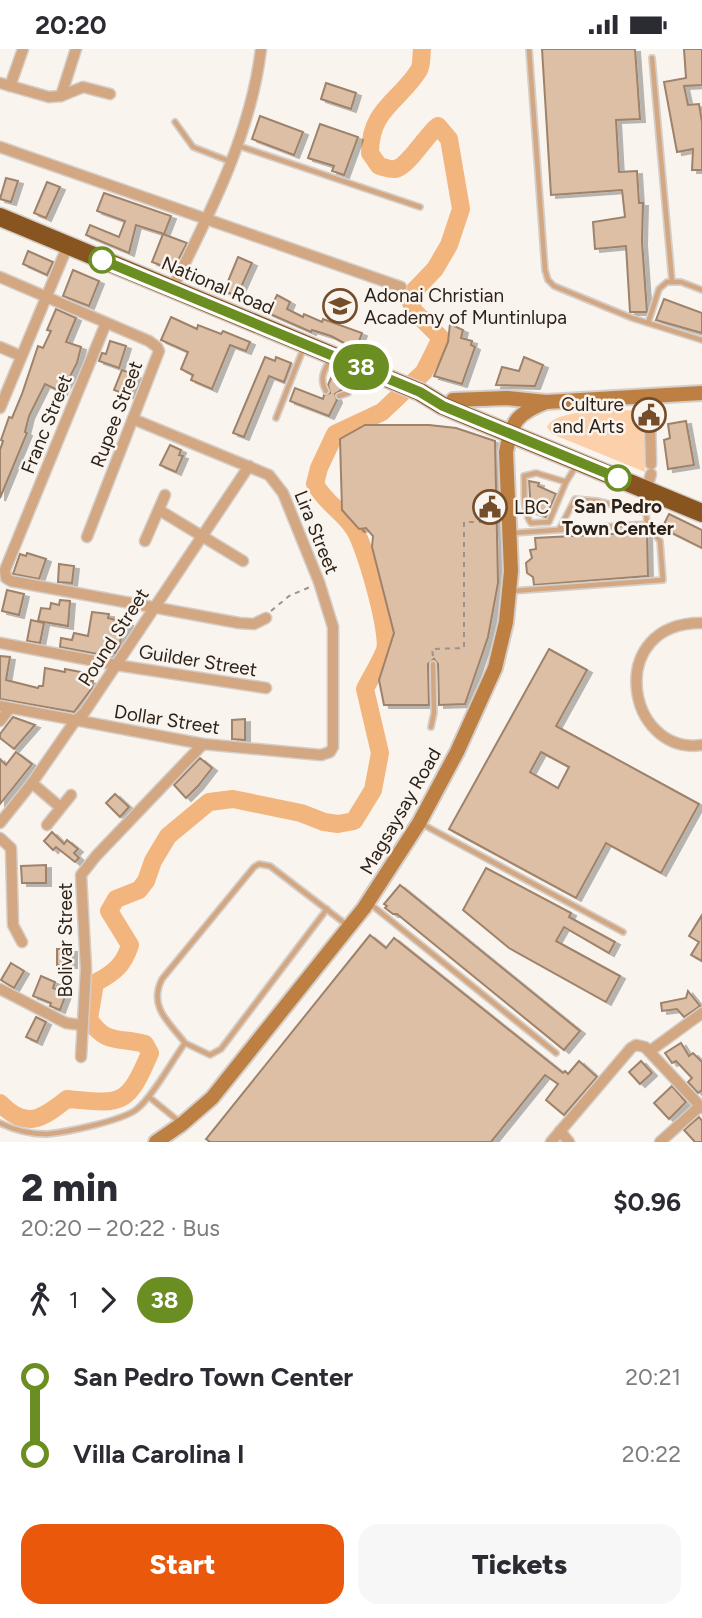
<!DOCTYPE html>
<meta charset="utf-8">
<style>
body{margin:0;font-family:Figtree,sans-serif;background:#f7f7f7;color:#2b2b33;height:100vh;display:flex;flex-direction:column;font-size:26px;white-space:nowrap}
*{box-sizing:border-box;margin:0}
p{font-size:23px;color:#7c7c81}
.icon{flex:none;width:38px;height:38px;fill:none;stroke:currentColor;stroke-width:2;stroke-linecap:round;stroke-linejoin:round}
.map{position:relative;height:1093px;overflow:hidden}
.panel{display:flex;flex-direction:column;background:#fff;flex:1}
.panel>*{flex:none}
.badge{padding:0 14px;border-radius:23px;font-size:24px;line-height:46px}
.map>.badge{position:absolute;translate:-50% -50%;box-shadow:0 0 0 4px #fff}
.legs{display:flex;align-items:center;gap:10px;height:77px;padding:0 21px;font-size:23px}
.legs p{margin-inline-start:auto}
.headline{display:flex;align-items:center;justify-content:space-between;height:119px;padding:0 21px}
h1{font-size:38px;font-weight:800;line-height:52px}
.button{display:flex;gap:14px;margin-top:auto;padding:14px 21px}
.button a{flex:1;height:80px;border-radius:21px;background:#ea580c;color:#fff;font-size:28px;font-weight:800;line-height:80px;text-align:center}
.button a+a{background:#f7f7f7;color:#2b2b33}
ul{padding:0 21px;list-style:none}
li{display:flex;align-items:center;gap:24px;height:77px;font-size:26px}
li i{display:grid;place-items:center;width:10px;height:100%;margin:0 9px;background:currentColor}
li i::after{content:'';width:18px;height:18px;margin:-9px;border:5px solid;border-radius:50%;background:#fff}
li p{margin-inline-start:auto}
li:first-child i{background:linear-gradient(#0000 50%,currentColor 0)}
li:last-child i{background:linear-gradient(currentColor 50%,#0000 0)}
.status{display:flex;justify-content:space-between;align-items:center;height:49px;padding:0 35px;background:#fff;direction:ltr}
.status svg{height:19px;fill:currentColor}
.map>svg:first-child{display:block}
.green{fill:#fbd0aa}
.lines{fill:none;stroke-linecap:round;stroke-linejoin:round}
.river{stroke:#f2b57e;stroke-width:18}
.building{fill:#ddbfa5;stroke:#9e826a;stroke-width:2;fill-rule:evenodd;filter:url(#shadow)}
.street-tunnel{stroke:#d1cac4;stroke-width:10;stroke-dasharray:10 5;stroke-linecap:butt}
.lane-casing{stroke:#d5cec8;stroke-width:8}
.street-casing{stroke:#d5cec8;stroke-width:13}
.secondary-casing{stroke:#d5cec8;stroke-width:18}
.highway-casing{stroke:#d5cec8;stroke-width:21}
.path{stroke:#9b938c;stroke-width:2;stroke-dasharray:5 5;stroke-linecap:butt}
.lane{stroke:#d2a781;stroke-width:4.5}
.street{stroke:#d2a781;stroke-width:10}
.secondary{stroke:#bd7f42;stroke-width:14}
.highway{stroke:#88541f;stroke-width:18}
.line-1-casing{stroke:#fff;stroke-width:16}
.line-1{stroke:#6b8e23;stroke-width:10}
.stop-1-dot{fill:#fff;stroke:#6b8e23;stroke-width:3.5}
.labels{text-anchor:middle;stroke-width:5;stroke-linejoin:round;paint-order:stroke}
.street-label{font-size:19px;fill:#2d2218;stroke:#faf4ef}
.poi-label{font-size:19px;fill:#2d2218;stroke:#faf4ef;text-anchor:start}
.stop-label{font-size:19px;font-weight:bold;fill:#2d2218;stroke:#faf4ef}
</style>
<div class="status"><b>20:20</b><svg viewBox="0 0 49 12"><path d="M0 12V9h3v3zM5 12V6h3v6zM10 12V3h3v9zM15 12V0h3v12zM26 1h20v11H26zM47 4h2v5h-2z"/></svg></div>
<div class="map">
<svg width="702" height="1093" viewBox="0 0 702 1093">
<defs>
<filter id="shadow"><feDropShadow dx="5" dy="3" stdDeviation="0" flood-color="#0004"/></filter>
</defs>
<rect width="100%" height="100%" fill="#faf4ef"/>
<path class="green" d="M643,361L645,423L552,385L547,378C556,358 622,362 643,361Z"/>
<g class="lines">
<path class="river" d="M0,1054C26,1081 42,1070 67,1050C122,1055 127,1058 150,1004L145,995C120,988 105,996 89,970L95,934C114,924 124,916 130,896L109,862L116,850L139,841L146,832L153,812L168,787L209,753L233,750L301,764L324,773L338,775L354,772L373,741L380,704L365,640C371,628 380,614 385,601C390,584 365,496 354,480C344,463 326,455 315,435L319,419L335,385L382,363L424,323L441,289L414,262L410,251L414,242L435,220L449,196L461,160L449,90L438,77C426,86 408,118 395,120C391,121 384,118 379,117L370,104C370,60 399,53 419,21C422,16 421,7 422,0"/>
</g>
<g class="building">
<polygon points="542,0 635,0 640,70 616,71 619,123 637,122 639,154 643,154 642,193 647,263 630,263 626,197 595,200 593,173 625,168 622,141 551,146"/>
<polygon points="684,0 702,0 702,36 684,37 688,56 699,55 702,73 702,121 692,121 693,100 677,103 664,33 686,29"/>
<polygon points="326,34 356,44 351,60 321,50"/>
<polygon points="260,67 303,83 294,106 252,90"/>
<polygon points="320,75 358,88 344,126 332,122 334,117 308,109"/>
<polygon points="6,129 18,132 11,153 0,150"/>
<polygon points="47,133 60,138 46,169 34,164"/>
<polygon points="104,144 171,167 164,185 136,176 129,204 86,186 90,176 119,188 125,172 97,162"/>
<polygon points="163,185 187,194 173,221 152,213"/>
<polygon points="28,202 53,213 47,226 23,215"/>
<polygon points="238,208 252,214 237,247 224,242"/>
<polygon points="73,221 99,232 89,257 63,247"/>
<polygon points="277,246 290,253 287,260 303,268 304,265 322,273 323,270 362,284 355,303 344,299 346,295 331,287 312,281 311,283 268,264"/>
<polygon points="664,250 702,264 702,284 656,271"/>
<polygon points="56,260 76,269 66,293 81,298 77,314 62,343 45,335 29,367 25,383 27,384 0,449 0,401 3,392 1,391 9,368 12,369 22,345 38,297 43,299 51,282 47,281"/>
<polygon points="171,268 197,280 198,276 221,285 223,282 250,293 246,302 230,296 212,340 191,331 193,326 181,320 188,303 161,291"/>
<polygon points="450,275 463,281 461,289 472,292 471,296 475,298 462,335 434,327 448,293"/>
<polygon points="110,292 126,297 119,319 99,312 102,304 106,305"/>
<polygon points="265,308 275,312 276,308 291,314 284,333 269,327 244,388 233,384"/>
<polygon points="524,308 543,316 535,337 496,336 502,318 519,322"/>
<polygon points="122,321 138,327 130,347 114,341"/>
<polygon points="331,329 344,334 341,341 335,345 337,351 329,367 290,352 295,339 323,350 324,346 330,344 328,336"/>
<polygon points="686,372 694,416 668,420 664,391 670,389 668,375"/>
<polygon points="365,376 429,376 456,379 495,392 498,534 488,588 465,655 439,656 438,615 434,610 428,615 429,656 384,656 379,631 394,584 372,498 373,487 366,479 359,480 342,461 340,390"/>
<polygon points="170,396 181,401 179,406 183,407 176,423 160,416"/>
<polygon points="529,432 539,434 538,437 556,445 546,468 531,462"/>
<polygon points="669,465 702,481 702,499 662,479"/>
<polygon points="647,483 648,527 534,536 533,528 527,524 526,514 532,509 530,501 536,500 535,489"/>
<polygon points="27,504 46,510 39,530 13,525 20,505 26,507"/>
<polygon points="59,515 74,517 72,534 58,533"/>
<polygon points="7,541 24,545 19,566 2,562"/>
<polygon points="60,551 70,552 68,577 38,572 41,559 50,560 51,554 59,556"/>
<polygon points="92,563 109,565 108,569 128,574 125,585 122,584 119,598 115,604 108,604 108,607 60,598 61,589 72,591 74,584 88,587"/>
<polygon points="31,571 44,574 40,594 27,592"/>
<path d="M549,600L587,621L556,677L699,755L661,824L606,794L576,849L449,780ZM541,703L569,718L558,739L530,723Z"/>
<polygon points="0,607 10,608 6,631 38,639 39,637 43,637 45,619 65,623 65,620 81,623 79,630 93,632 92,639 74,663 0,650"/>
<polygon points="13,668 35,676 14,700 0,689 0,685"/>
<polygon points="245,670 245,691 232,690 232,671"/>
<polygon points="16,703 32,715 0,755 0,710 6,716"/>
<polygon points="200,709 212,719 198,737 186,749 174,736"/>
<polygon points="115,745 129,758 120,768 106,754"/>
<polygon points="52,783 64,795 67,791 78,800 74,804 79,809 75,813 56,798 53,801 44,792"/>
<polygon points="46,816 46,834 22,834 21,817"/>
<polygon points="486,819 571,864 569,868 615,893 609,904 564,878 556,892 620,927 606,953 509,899 463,861"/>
<polygon points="400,836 580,982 564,1001 397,865 393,865 385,859 387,857 384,855"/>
<polygon points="702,866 702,912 691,906 699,893 689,887"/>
<polygon points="370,886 386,899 394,889 563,1024 565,1022 568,1025 579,1012 597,1028 564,1066 546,1051 558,1035 545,1026 491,1093 210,1093 206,1090"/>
<rect x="57" y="900" width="15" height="16"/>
<polygon points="11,914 24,922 14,939 1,931"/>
<polygon points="41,927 55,933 53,939 66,945 60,961 50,957 51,954 33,947"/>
<polygon points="688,942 700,957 684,968 677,960 662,962 661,954 686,949"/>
<polygon points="36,968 46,973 37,993 26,988"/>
<polygon points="681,994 689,1007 693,1004 702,1013 702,1041 698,1044 688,1033 692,1029 676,1012 672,1014 665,1004"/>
<polygon points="641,1012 652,1024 640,1035 629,1023"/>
<polygon points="672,1037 686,1053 669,1070 654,1054"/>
<polygon points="699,1068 702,1072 702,1093 695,1093 684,1081"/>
</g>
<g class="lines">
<polyline class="street-tunnel" points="649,361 650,371"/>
<g class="lane-casing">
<g id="lane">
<polyline points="529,0 545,221 548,231 554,237 632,269 702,291"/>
<polyline points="652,9 672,232"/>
<polyline points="175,73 193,98 229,112"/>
<polyline points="236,96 420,158"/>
<polyline points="648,274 659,240 667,233 681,233 702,241"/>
<path d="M326,342C319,330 324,322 330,310"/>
<polyline points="339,347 348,344 360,322"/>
<polyline points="276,369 304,298"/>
<path d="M566,433L536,424L524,427C525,441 522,462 531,474L549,473L566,433L576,417"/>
<polyline points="560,479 575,450 597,452 646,464"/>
<polyline points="513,484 647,475 646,464 650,446"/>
<polyline points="512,542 663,531 660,492 647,475"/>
<polyline points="431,678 434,664 433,615"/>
<polyline points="420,774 623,883"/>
<polyline points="369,854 556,1004"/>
<polyline points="185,994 210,1006 221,1000 327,860"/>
<polyline points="149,1048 181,1074"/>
<path d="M0,1074C14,1081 31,1085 47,1085C67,1083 122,1072 137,1060C153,1047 172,1012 185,994C169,973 148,958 162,930L254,818L259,815L270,817L347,876"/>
</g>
</g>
<g class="street-casing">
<g id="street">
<polyline points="0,34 49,48 61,47 83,38 110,45"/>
<polyline points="10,37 23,0"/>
<polyline points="61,47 76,0"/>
<polyline points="0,98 401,238"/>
<polyline points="0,228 149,292 157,298 159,302 87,488"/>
<path d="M172,240C210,164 251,85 261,0"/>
<polyline points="106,274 5,521 6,529 11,532 239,574 254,575 266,569"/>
<polyline points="0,298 21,307"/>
<polyline points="0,359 68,196"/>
<polyline points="650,371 651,415"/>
<polyline points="649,432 651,425"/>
<polyline points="159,461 243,512"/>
<polyline points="145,492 165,446"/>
<path d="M702,574C604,573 626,707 702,696"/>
<polyline points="0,594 116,616 266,639"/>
<polyline points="0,657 203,695 321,706 330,703 333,698 333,578 319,533 283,444 269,426 133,370"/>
<polyline points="0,672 10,659"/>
<polyline points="32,734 60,758"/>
<polyline points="0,774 32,734 75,672 84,664 249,417"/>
<polyline points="47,776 71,746"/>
<polyline points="0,789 11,799 13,876 22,893"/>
<polyline points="0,940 66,974 81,976"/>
<polyline points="650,1002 702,964"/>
<polyline points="81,1008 86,920 81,826 96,807 203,695"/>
<polyline points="560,1082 569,1093"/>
<polyline points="551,1093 631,999 636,996 645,998 702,1059"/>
<polyline points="660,1093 700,1057"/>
</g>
</g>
<g class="secondary-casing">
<g id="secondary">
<polyline points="453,351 507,349 546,353 702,344"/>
<path d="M156,1093L182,1075L212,1049L364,859L419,774L457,703L495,619L506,573L511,522L506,403C512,372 516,365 546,353"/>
</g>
</g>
<g class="highway-casing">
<polyline id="highway" points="0,168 420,343 443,357 702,464"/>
</g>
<g class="path">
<polyline points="271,562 289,547 310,538"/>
<polyline points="433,607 432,600 464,599 464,473 497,473"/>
</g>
<use href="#lane" class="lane"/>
<use href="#street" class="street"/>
<use href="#secondary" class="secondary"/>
<use href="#highway" class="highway"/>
</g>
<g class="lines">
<g class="line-1-casing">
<polyline id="line-1" points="102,211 420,343 443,357 618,429"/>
</g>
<use href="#line-1" class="line-1"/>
</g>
<defs>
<g id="school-ring" transform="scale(1.75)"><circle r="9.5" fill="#faf4ef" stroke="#744e2a" stroke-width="1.5"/><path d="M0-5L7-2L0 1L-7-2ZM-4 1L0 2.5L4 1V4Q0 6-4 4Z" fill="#744e2a"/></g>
<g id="civic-ring" transform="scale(1.75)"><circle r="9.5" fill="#faf4ef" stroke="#744e2a" stroke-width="1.5"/><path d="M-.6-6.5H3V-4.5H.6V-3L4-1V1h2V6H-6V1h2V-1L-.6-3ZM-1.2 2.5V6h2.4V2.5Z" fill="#744e2a"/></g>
</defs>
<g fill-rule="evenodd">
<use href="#school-ring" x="340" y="257"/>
<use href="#civic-ring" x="649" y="366"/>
<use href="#civic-ring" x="490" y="458"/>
</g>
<g class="stop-1-dot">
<circle cx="102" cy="211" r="12"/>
<circle cx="618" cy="429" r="12"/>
</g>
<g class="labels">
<g class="street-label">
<text transform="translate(218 236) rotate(23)" y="7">National Road</text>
<text transform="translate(116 365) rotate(-69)" y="7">Rupee Street</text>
<text transform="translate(46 375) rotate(-68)" y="7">Franc Street</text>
<text transform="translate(317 483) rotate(68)" y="7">Lira Street</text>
<text transform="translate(113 588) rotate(-57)" y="7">Pound Street</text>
<text transform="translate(198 611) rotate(9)" y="7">Guilder Street</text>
<text transform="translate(167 670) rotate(9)" y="7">Dollar Street</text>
<text transform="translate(400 762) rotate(-60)" y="7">Magsaysay Road</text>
<text transform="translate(65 891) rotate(-90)" y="7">Bolivar Street</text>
</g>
<g class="poi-label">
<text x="364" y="253">Adonai Christian<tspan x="364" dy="22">Academy of Muntinlupa</tspan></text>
<text x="624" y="362" text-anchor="end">Culture<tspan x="624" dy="22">and Arts</tspan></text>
<text x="514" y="465">LBC</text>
</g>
<g class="stop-label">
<text x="618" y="464">San Pedro<tspan x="618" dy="22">Town Center</tspan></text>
</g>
</g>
</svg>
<b class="badge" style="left:361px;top:318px;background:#6b8e23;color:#fff">38</b>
</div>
<section class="panel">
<div class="headline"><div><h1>2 min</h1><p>20:20 – 20:22 · Bus</p></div><b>$0.96</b></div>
<div class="legs"><svg class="icon" aria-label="walk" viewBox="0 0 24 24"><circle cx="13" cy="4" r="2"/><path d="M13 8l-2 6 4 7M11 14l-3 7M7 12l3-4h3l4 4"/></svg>1<svg class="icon" aria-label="forward" viewBox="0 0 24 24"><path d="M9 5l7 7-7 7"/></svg><b class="badge" style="background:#6b8e23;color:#fff">38</b></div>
<ul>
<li><i style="color:#6b8e23"></i><b>San Pedro Town Center</b><p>20:21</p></li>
<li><i style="color:#6b8e23"></i><b>Villa Carolina I</b><p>20:22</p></li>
</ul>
<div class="button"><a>Start</a><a>Tickets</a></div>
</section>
